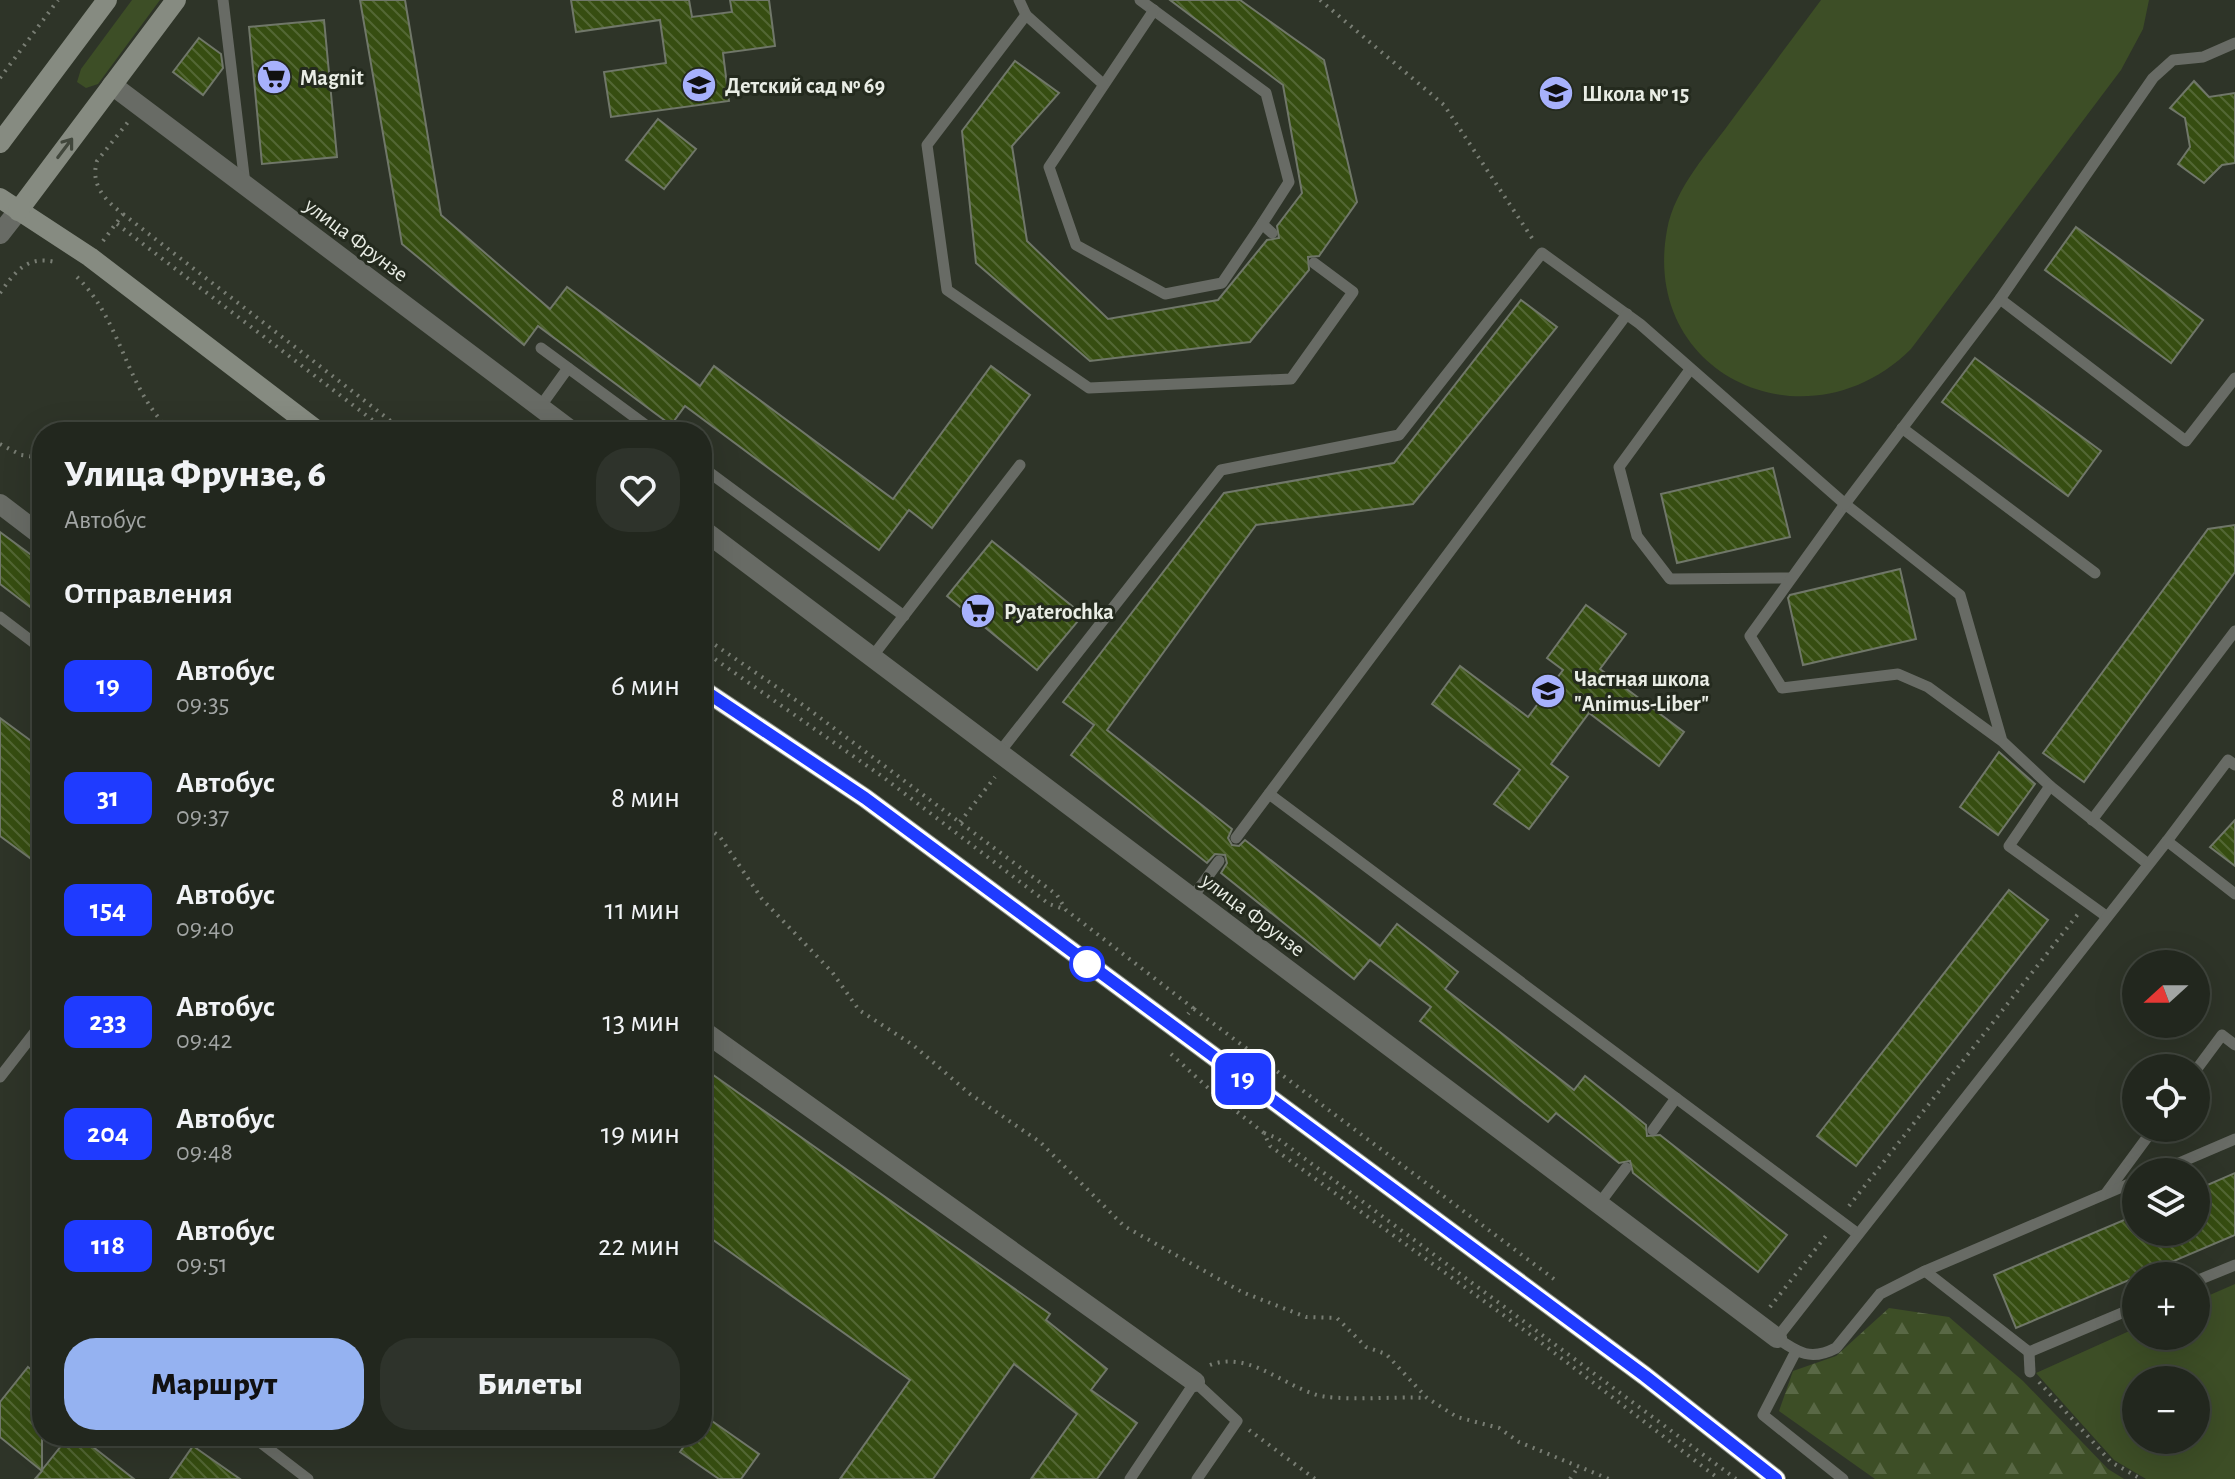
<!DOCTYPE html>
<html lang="ru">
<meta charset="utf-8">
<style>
body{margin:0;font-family:"Alegreya Sans",sans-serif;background:#2e332b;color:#f1f3f6;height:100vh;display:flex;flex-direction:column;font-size:30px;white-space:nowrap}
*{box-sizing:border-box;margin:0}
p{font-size:26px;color:#a2a5a4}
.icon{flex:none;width:44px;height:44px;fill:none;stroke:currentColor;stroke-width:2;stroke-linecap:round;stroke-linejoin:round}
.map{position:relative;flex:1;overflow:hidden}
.sheet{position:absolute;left:32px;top:422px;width:680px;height:1024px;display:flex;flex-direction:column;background:#22271e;border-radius:32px;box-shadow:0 8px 32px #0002,0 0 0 2px #3f443c}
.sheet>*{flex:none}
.badge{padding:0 16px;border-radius:12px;font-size:28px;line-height:52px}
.needle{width:52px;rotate:249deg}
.controls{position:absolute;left:2122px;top:950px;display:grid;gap:16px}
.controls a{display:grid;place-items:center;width:88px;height:88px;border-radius:50%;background:#22271e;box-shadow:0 8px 32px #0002,0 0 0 2px #3f443c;font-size:40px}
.map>.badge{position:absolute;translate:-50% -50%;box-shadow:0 0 0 4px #fff}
h2{padding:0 32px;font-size:30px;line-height:72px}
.round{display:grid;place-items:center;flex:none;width:84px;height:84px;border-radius:32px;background:#2e332b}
.head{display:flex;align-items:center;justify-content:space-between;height:136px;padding:0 32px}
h1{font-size:38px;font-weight:800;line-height:60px}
.button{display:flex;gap:16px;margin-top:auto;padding:16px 32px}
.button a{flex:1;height:92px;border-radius:32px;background:#95b2f1;color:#111;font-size:32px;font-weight:800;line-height:92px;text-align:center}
.button a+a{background:#2e332b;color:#f1f3f6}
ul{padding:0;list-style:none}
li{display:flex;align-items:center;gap:24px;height:112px;padding:0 32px}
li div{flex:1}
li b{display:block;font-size:30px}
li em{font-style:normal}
li .badge{min-width:88px;font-weight:700;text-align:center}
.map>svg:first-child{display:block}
.green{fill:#3d4e26;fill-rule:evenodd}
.forest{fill:url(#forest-firs)}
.building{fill:url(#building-back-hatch);stroke:#707769;stroke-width:2}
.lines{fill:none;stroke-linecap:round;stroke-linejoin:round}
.path{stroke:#787d73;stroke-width:4;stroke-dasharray:2 6;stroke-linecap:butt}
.service{stroke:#686b65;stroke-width:11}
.minor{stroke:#686b65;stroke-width:20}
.tertiary{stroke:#686b65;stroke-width:20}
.secondary{stroke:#868b81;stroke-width:20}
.oneway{stroke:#41473c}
.line-casing{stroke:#fff;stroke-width:18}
.line{stroke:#1f3bff;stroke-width:12}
.stop-dot{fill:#fff;stroke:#1f3bff;stroke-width:4}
.labels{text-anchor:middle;stroke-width:6;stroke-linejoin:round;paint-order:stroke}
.poi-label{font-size:22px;font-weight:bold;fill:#e9ede5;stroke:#242a1e;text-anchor:start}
.street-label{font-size:22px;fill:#e9ede5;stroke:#242a1e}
</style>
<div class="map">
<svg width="2235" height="1479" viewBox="0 0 2235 1479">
<defs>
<pattern id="forest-firs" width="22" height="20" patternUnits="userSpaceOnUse" patternTransform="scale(2)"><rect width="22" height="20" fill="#3d4e26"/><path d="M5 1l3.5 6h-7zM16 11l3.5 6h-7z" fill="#596845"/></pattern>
<pattern id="building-back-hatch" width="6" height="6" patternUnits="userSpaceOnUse" patternTransform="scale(2)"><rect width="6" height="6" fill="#364d11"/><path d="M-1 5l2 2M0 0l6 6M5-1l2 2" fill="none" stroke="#536734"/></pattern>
</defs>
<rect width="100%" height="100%" fill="#2e3428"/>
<g class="green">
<polygon points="132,0 160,0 98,84 86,88 77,82 81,69"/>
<path d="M1821,0H2149L2143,29L2121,70L1911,349C1807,452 1640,375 1667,230C1675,187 1709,152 1734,117C1763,78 1792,39 1821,0Z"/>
<path d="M2235,1284V1479H2146L2114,1460L2036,1373L2136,1328V1336H2196V1301ZM2136,1380H2196V1440H2136Z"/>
</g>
<polygon class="forest" points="1889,1308 1949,1317 2023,1381 2108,1469 2124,1479 1875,1479 1779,1411 1793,1371 1836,1356"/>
<g class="building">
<polygon points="360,0 405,0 441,215 550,309 567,287 700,386 714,366 893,499 991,366 1030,395 932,528 909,510 879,550 685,406 671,425 538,326 524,345 402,244"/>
<polygon points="571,0 689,0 692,17 732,12 730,0 769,0 775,46 723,53 729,101 611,117 604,72 666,63 660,20 576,32"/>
<polygon points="1170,0 1240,0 1324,60 1357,202 1319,256 1308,257 1309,270 1250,342 1090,361 976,263 962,131 1015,61 1059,93 1012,146 1027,241 1108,319 1218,300 1267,240 1279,238 1277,226 1302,193 1283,85"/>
<polygon points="324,20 337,157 262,164 249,27"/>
<polygon points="199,38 221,54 223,68 203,95 173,72"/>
<polygon points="2194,81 2209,97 2235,93 2235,163 2222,165 2204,183 2178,164 2190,147 2185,118 2170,108"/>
<polygon points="658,119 696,149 664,189 626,160"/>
<polygon points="2076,227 2203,320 2171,363 2045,270"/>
<polygon points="1521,300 1557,327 1413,504 1256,525 1107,730 1232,829 1228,838 1232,845 1239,846 1245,840 1380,946 1397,924 1458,972 1445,989 1574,1090 1585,1076 1646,1125 1647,1136 1660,1135 1787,1235 1758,1272 1633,1173 1630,1161 1619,1163 1556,1113 1548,1122 1420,1021 1431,1007 1370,960 1354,979 1221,873 1227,863 1225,855 1215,854 1207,863 1071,755 1094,725 1063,702 1224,493 1394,463"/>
<polygon points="1975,358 2101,451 2068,496 1942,402"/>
<polygon points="1773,468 1790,537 1677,563 1661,494"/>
<polygon points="2235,525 2235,572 2084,782 2043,753 2208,529"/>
<polygon points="0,532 42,563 42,616 0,584"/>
<polygon points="992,541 1083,615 1037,670 947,596"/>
<polygon points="1900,569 1916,639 1803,665 1788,598 1790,595"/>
<polygon points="1586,605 1626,634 1600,669 1684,732 1659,766 1589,713 1551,764 1568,777 1529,829 1494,804 1520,770 1432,704 1460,666 1528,717 1563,670 1547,658"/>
<polygon points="0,718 42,749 42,867 0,836"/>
<polygon points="1999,752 2035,784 1998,835 1960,807"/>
<polygon points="2235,820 2235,866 2210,847"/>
<polygon points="2009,890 2048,920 1856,1166 1817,1136"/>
<polygon points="702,1067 1050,1314 1046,1320 1107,1369 1091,1390 1137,1423 1097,1479 1031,1479 1077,1414 1014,1364 933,1479 840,1479 910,1380 702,1232"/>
<polygon points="2235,1173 2235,1235 2016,1328 1994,1275 2136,1215 2136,1232 2196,1232 2196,1190"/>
<polygon points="28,1367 42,1378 42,1470 69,1436 79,1436 134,1479 35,1479 42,1471 0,1437 0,1402"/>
<polygon points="702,1414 759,1454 741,1479 719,1479 680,1452 691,1436 702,1436"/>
<polygon points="193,1446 240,1479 170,1479"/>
</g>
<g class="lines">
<g class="path">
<polyline points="1320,0 1444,105 1534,241"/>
<polyline points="0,78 58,0"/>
<polyline points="123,214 405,432"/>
<polyline points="117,224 388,432"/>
<path d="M103,241L123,214C105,200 90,185 97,161L128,122"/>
<path d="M77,277C123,322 125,389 172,432"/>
<path d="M0,293C15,272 27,255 55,262"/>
<polyline points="0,444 21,455 42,458"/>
<polyline points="702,636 803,705 1057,895 1066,910 1193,1008 1188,1014"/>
<polyline points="702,650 883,777 1049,904 1064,909"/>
<polyline points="960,822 995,777"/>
<polyline points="702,823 720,837 762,899 832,972 859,1010 913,1045 970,1094 1040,1142 1124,1226 1242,1292 1306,1317 1337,1318 1366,1347 1386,1354 1427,1398 1457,1417 1499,1428 1519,1442 1609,1479"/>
<polyline points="1194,1009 1558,1282"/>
<polyline points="1171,1054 1217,1096 1264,1133 1270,1146 1535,1338 1719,1479"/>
<polyline points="1264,1133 1277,1138 1736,1479"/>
<polyline points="1849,1206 2078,914"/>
<polyline points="1770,1307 1829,1232"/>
<path d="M1210,1365C1247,1351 1280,1383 1314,1394C1335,1402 1398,1396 1425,1398"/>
<polyline points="2039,1382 2111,1462 2141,1479"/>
<polyline points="1249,1430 1315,1479"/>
<polyline points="1570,1479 1579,1466"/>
</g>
<g class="service">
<polyline points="223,0 245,184"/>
<polyline points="1019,0 1026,15"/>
<polyline points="1140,0 1266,93 1289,182 1262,224"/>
<polyline points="1154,10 1049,167 1076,245 1165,294 1222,283 1262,224 1272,233"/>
<polyline points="1103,84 1026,15 927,145 947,290 1089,388 1291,379 1353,292 1314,263"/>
<polyline points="2000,299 2186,441 2235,378"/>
<polyline points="541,348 655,432"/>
<polyline points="1689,371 1619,467 1637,536 1670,579 1791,578"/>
<polyline points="540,407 568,368"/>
<polyline points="1902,428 2095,573"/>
<polyline points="702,467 904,616"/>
<polyline points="0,617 42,649"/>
<polyline points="872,657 1020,465"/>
<polyline points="2002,741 1928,687 1898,674 1782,688 1750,636 1845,504 1960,595 2002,741 2050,786 2148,864"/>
<polyline points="999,753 1221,470 1399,435 1542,253 1640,324 1845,504 2000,299 2153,78 2173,60 2203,57 2235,43"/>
<polyline points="2050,786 2009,846 2106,916"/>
<polyline points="1269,794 1858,1234"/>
<polyline points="2092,820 2235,631"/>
<polyline points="1236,838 1627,314"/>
<polyline points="2167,841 2228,760 2235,765"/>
<polyline points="1192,898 1219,861"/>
<polyline points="2196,1070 2222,1035 2235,1045"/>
<polyline points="0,1077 42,1023"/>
<polyline points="1653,1130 1676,1098"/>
<polyline points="2158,1172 2235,1139"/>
<polyline points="2107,1192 2154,1128"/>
<polyline points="1599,1204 1626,1168"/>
<polyline points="1925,1271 2136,1181"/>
<polyline points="2196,1281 2235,1265"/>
<path d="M2136,1307L2029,1352L1925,1271L1880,1294L1836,1348C1811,1361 1798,1353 1777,1338L2167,841L2235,894"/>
<polyline points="1796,1351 1763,1415 1843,1479"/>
<polyline points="2029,1352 2030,1372"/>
<polyline points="252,1436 308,1479"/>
<polyline points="1130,1479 1195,1382 1237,1421 1197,1479"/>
</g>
<g class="minor">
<polyline points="112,85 573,432"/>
<polyline points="0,504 42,536"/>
<polyline points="702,529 1777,1338"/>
<polyline points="702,1030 1195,1382"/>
</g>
<polyline class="tertiary" points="0,234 18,211"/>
<g class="secondary">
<polyline points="0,143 107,0"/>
<polyline points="0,198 90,257 319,432"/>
<polyline points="18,211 176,0"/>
<polyline points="702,689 865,798 1645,1376 1776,1479"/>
</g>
</g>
<defs><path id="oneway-shaft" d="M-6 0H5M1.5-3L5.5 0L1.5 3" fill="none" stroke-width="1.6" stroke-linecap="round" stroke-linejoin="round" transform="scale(2)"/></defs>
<use class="oneway" href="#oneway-shaft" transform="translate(65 148) rotate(-53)"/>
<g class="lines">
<g class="line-casing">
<polyline id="line" points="702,689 865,798 1645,1376 1776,1479"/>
</g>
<use href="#line" class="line"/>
</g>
<defs>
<g id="supermarket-disc" transform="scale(1.8)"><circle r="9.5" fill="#a7b1fc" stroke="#242a1e"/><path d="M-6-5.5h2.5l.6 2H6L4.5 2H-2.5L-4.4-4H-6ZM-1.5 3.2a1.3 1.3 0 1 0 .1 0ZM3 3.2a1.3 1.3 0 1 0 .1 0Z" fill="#111"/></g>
<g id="school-disc" transform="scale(1.8)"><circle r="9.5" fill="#a7b1fc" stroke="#242a1e"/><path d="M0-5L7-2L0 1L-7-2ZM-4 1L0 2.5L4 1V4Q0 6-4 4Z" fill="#111"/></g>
</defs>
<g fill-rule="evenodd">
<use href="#supermarket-disc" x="274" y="77"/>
<use href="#school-disc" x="699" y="85"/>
<use href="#school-disc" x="1556" y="93"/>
<use href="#supermarket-disc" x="978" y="611"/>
<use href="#school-disc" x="1548" y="691"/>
</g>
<circle class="stop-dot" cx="1087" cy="964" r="16"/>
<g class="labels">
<g class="poi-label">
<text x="300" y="85">Magnit</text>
<text x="725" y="93">Детский сад № 69</text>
<text x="1582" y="101">Школа № 15</text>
<text x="1004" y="619">Pyaterochka</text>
<text x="1574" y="686">Частная школа<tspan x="1574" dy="25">"Animus-Liber"</tspan></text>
</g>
<g class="street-label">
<text transform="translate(357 239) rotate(37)" y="8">улица Фрунзе</text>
<text transform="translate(1254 914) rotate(37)" y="8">улица Фрунзе</text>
</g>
</g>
</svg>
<div class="controls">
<a><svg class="needle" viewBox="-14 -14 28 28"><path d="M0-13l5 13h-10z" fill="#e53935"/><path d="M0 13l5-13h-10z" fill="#a2a5a4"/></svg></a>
<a><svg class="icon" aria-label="locate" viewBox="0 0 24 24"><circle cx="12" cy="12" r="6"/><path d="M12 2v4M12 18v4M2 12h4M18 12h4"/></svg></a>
<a><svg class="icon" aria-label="layers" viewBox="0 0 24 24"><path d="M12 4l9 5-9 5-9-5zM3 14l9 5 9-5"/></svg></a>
<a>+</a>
<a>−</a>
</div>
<b class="badge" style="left:1243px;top:1079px;background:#1f3bff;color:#fff">19</b>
<section class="sheet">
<div class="head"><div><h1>Улица Фрунзе, 6</h1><p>Автобус</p></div><a class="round"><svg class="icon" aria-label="heart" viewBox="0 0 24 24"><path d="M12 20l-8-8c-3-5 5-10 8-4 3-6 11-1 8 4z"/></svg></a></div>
<h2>Отправления</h2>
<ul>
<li><span class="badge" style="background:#1f3bff;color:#fff">19</span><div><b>Автобус</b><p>09:35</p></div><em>6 мин</em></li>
<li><span class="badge" style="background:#1f3bff;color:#fff">31</span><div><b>Автобус</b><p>09:37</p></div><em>8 мин</em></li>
<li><span class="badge" style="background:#1f3bff;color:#fff">154</span><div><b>Автобус</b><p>09:40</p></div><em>11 мин</em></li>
<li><span class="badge" style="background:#1f3bff;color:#fff">233</span><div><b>Автобус</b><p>09:42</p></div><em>13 мин</em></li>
<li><span class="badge" style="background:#1f3bff;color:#fff">204</span><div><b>Автобус</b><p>09:48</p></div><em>19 мин</em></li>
<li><span class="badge" style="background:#1f3bff;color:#fff">118</span><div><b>Автобус</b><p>09:51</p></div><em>22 мин</em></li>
</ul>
<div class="button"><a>Маршрут</a><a>Билеты</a></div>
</section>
</div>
